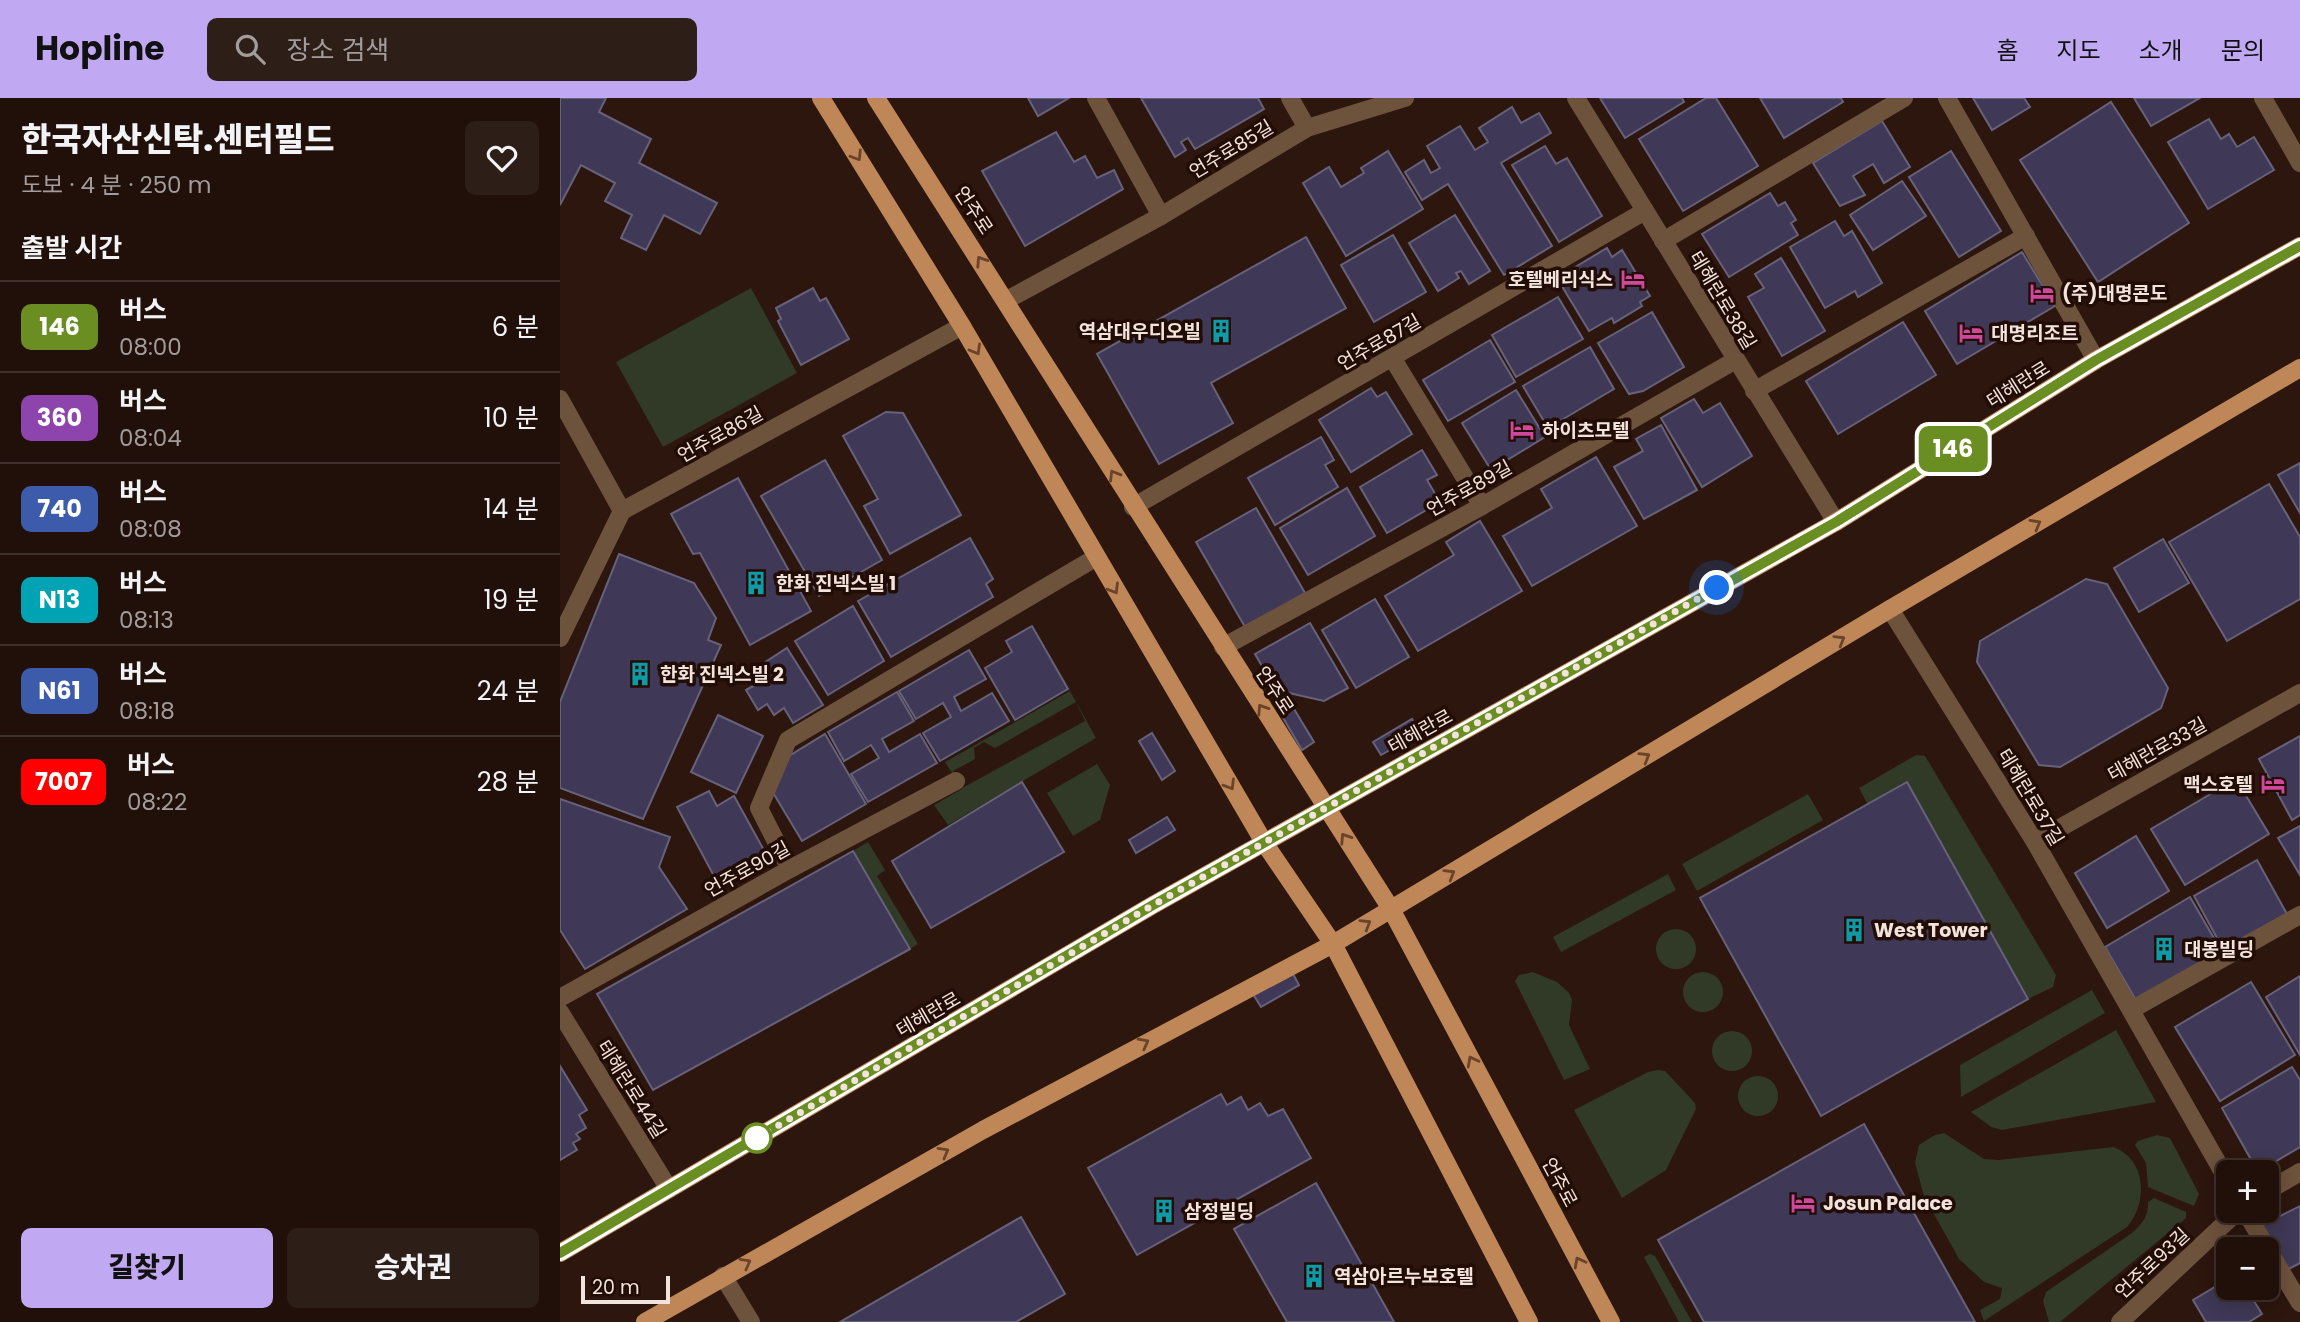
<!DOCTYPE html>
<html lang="ko">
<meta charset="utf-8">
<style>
body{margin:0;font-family:Poppins,"Noto Sans KR",sans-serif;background:#2d1e18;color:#f1f3f6;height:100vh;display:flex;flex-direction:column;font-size:26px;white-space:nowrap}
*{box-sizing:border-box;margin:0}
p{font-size:23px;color:#a29d9c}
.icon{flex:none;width:38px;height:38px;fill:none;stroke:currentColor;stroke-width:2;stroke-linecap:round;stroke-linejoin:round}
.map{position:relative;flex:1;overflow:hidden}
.sheet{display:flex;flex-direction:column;background:#21100a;width:560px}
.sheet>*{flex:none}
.badge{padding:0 14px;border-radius:10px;font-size:24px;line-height:46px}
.tools{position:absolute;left:1656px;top:1062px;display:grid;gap:14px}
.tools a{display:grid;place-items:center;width:63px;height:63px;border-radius:10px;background:#21100a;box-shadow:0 4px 18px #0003,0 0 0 2px #3e302b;font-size:35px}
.scale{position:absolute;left:21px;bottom:18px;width:89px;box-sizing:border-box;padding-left:7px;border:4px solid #f3e3dd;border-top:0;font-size:19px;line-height:24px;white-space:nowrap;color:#f3e3dd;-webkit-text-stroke:5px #220d06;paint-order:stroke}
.you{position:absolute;width:35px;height:35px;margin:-18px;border:5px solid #fff;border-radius:50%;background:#1a73e8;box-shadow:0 0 0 10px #1a73e833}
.map>.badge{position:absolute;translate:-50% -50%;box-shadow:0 0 0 4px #fff}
h2{padding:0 21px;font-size:26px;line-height:63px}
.round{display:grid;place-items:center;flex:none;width:74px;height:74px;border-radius:10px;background:#2d1e18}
.headline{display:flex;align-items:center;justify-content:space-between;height:119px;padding:0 21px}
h1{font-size:33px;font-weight:800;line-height:52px}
.cta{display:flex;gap:14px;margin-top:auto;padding:14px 21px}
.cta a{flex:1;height:80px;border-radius:10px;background:#c1a8f3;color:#111;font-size:28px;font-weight:800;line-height:80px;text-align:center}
.cta a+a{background:#2d1e18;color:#f1f3f6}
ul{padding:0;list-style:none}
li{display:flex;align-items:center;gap:21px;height:91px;padding:0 21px;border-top:2px solid #3e302b}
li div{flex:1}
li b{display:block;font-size:26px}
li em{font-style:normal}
li .badge{min-width:77px;font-weight:700;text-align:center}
header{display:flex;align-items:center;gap:42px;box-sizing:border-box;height:98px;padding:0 35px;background:#c1a8f3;color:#111}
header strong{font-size:33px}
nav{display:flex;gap:38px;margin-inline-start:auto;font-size:24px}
.search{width:490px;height:63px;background:#2d1e18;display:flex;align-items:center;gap:18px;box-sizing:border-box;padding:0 24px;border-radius:10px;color:#a29d9c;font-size:26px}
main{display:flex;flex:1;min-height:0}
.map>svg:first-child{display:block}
.green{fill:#313927;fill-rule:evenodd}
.building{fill:#3f3856;stroke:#67627b;stroke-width:2}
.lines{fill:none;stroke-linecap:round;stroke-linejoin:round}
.minor{stroke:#6d523c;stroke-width:18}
.major{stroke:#bf8657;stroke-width:18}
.oneway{stroke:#69432a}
.line-casing{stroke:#fff;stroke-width:16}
.line{stroke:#6b8e23;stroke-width:10}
.walk{stroke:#f3e3dd;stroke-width:7;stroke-dasharray:0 12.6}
.stop-dot{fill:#fff;stroke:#6b8e23;stroke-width:3.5}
.labels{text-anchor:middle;stroke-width:7;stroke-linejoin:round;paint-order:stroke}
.street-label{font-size:19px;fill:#f3e3dd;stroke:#220d06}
.poi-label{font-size:19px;font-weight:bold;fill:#f3e3dd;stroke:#220d06;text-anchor:start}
</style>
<header>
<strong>Hopline</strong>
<div class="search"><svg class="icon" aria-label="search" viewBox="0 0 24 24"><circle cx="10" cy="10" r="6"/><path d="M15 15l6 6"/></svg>장소 검색</div>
<nav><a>홈</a><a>지도</a><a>소개</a><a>문의</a></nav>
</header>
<main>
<section class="sheet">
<div class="headline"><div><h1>한국자산신탁.센터필드</h1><p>도보 · 4 분 · 250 m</p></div><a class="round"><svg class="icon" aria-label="heart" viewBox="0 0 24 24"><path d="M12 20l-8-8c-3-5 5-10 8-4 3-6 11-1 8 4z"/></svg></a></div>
<h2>출발 시간</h2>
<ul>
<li><span class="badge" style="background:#6b8e23;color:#fff">146</span><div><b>버스</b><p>08:00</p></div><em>6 분</em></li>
<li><span class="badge" style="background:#8e44ad;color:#fff">360</span><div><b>버스</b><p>08:04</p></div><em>10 분</em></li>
<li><span class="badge" style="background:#3d5bab;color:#fff">740</span><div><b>버스</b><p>08:08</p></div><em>14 분</em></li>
<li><span class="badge" style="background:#00a3b4;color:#fff">N13</span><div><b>버스</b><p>08:13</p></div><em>19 분</em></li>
<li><span class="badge" style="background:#3d5bab;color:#fff">N61</span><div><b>버스</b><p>08:18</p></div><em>24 분</em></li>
<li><span class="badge" style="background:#f00;color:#fff">7007</span><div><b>버스</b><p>08:22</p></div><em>28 분</em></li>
</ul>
<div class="cta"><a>길찾기</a><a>승차권</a></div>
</section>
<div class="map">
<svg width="1740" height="1224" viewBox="0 0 1740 1224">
<rect width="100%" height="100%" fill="#2c160e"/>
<g class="green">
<polygon points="191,190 237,275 103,349 56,264"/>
<path d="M510,593L536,640L388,727L374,707L402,691L385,664ZM516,604L525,623L402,690L393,673L415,661L414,650L424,644L435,650Z"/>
<polygon points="1356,657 1365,658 1496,877 1493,889 1468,901 1347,685 1308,707 1299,690"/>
<polygon points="537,666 550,687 540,722 513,738 487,695"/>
<polygon points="1248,696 1263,722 1137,793 1122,766"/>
<polygon points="308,744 325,772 317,778 358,846 350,851 293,753"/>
<polygon points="1108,776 1116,792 1001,854 993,839"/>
<circle cx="1116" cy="851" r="20"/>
<circle cx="1143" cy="894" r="20"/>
<polygon points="973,874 997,884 1009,895 1012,902 1009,927 1030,971 1004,982 955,883 959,877"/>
<polygon points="1532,892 1545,915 1401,999 1400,967"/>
<polygon points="1556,932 1596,1004 1442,1032 1431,1029 1411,1014"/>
<circle cx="1172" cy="953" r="20"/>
<polygon points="1098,972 1105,973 1135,1005 1136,1011 1106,1072 1062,1100 1014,1012 1088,974"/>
<circle cx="1198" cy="998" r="20"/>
<path d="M1384,1035L1424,1061L1439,1062L1553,1049C1587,1061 1588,1105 1567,1129L1424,1223L1420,1212L1440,1201L1442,1190L1424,1184L1399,1161L1364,1098L1355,1065L1359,1047L1375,1037Z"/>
<polygon points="1597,1037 1610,1040 1639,1096 1634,1108 1588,1089 1586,1065 1575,1047 1578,1043"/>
<path d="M1594,1100L1626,1114V1120L1500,1224H1489L1483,1203L1486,1194L1572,1135C1583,1125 1588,1119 1588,1104Z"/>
<polygon points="1090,1156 1095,1158 1132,1224 1119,1224 1084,1159"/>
</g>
<g class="building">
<polygon points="0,0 46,0 39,14 91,41 79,65 157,105 140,136 104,117 86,152 61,140 72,117 45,103 55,85 21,67 0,107"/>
<polygon points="468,0 509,0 478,18"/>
<polygon points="581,0 698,0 704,11 635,51 628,40 621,44 626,52 615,59"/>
<polygon points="1040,0 1122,0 1124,4 1065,40"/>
<polygon points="1146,0 1156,0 1198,68 1123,113 1079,41"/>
<polygon points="1200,0 1281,0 1283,4 1224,40"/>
<polygon points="1413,0 1464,0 1470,9 1432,32"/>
<polygon points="1574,0 1640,0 1591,28"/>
<polygon points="1551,4 1629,125 1538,184 1460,62"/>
<polygon points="952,9 961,25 979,15 991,35 941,65 992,148 944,177 888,86 862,102 845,74 864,62 871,75 880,70 867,48 900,28 915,52 928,44 919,30"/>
<polygon points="1649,21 1661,41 1669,36 1677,49 1694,39 1714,72 1648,111 1608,44"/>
<polygon points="1322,23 1350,69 1324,85 1313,66 1293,78 1305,97 1280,108 1253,65"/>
<polygon points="496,34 514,64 525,58 537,80 554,72 563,91 465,148 422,73"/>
<polygon points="985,48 996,66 1007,60 1042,118 999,144 952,67"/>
<polygon points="828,53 863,111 786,158 743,85 769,69 781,89 804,75 801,70"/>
<polygon points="1391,53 1441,133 1399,159 1349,79"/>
<polygon points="1342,83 1366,118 1313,152 1290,117"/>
<polygon points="1210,95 1218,108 1225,104 1236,122 1231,125 1238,137 1169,179 1142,136"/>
<polygon points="895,117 930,173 909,186 901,173 896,175 899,180 878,193 849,145"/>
<polygon points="1275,123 1284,138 1292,133 1322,185 1298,199 1295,193 1265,210 1230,149"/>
<polygon points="833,137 866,194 814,224 781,167"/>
<polygon points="746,139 786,210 651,285 673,325 599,366 537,256"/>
<polygon points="1047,150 1052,159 1062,152 1090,198 1080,204 1082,208 1054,225 1052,220 1029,233 997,180"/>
<polygon points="1462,154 1495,208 1397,266 1365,213"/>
<polygon points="1221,160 1265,233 1222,258 1188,199 1204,190 1195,176"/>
<polygon points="253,190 260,203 266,200 289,241 241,267 218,223 221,221 216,210"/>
<polygon points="998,199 1023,241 956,279 932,237"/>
<polygon points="1092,214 1124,269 1083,293 1069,296 1038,245"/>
<polygon points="1343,224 1376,277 1278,336 1246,283"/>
<polygon points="930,242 955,284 888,323 863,282"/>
<polygon points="1030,249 1054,291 988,330 963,288"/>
<polygon points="811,290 817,299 826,294 852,336 791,374 759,322"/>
<polygon points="956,292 985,339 931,372 902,325"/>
<polygon points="1134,301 1143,315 1160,305 1192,358 1142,389 1101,320"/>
<polygon points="326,314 343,315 401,417 330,456 304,408 318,401 283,338"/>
<polygon points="1101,327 1137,392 1084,421 1054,369 1083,353 1076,341"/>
<polygon points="761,339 774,362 765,367 778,389 715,427 688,380"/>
<polygon points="862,352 877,377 867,382 880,404 827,435 800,389"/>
<polygon points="1036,359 1077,428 972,488 943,438 992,410 981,391"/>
<polygon points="265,362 322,462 259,498 201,398"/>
<polygon points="1740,365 1740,415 1718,377"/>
<polygon points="178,380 251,513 190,547 140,455 133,456 111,416"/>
<polygon points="1709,386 1740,439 1740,501 1667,543 1609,444"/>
<polygon points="787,390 815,438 748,477 720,430"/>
<polygon points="696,410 745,495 685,529 636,444"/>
<polygon points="920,423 962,493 858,553 825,498 894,457 886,444"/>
<polygon points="410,440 433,481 426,486 433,499 331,559 298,503"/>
<polygon points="1603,441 1629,485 1579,514 1554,470"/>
<polygon points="59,456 134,485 156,520 148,542 161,547 83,721 0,690 0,604"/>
<polygon points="1526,481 1547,486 1608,590 1601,610 1500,669 1479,667 1417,564 1420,543"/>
<polygon points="815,501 849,559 796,590 762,532"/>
<polygon points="293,508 324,563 268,597 235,543"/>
<polygon points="750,525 788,590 764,603 716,592 695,556"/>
<polygon points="472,528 508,591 455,622 425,570 452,554 446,543"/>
<polygon points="227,550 263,607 233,625 224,610 214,617 207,606 198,612 186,592 197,586 194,581 204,575 199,568"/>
<polygon points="409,552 426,581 394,599 401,613 432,595 449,623 380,663 363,635 391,619 383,605 356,621 339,593"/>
<polygon points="337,594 354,623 322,641 329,654 360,636 377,665 308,704 291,676 319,660 311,647 284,663 268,634"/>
<polygon points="731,606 754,644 742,652 719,613"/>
<polygon points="158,617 203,638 176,695 131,674"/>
<polygon points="852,621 860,635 821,657 813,644"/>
<polygon points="592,635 615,673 602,682 579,643"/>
<polygon points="265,636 306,706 242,743 212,693 229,658"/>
<polygon points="1740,638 1740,717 1732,722 1699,661"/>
<polygon points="1676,681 1709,736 1625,787 1591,731"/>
<polygon points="462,684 504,754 371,830 332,763"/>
<polygon points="1347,684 1468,901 1261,1018 1140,800"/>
<polygon points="149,693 157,708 174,698 205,754 155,780 117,709"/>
<polygon points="0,701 110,739 99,769 127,811 25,871 0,832"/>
<polygon points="607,719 615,732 576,755 569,742"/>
<polygon points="1740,728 1740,777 1718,740"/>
<polygon points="1576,738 1609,793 1547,830 1515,775"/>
<polygon points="293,753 350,851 93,992 37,896"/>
<polygon points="1697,762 1727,816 1663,851 1634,798"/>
<polygon points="1630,799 1662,854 1577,904 1545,849"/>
<polygon points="732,874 739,887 701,909 693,896"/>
<polygon points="1740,878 1740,957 1706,899"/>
<polygon points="1691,884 1735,957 1660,1003 1615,929"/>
<polygon points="0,968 27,1012 19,1017 26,1030 16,1036 20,1041 13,1045 17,1052 0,1062"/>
<polygon points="1732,969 1740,982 1740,1049 1698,1074 1662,1010"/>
<polygon points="661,996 667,1007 681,999 688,1012 700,1005 708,1018 723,1011 751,1060 577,1157 528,1070"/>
<polygon points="1304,1026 1415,1224 1144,1224 1098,1142"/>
<polygon points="756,1085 834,1224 727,1224 674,1131"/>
<polygon points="1740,1108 1740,1165 1725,1173 1702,1127"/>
<polygon points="461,1119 505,1196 456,1224 280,1224"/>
<polygon points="1668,1181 1668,1190 1686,1190 1702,1216 1689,1224 1646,1224 1633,1202"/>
</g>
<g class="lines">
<g class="minor">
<polyline points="536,0 601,118"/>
<polyline points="730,0 747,30"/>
<polyline points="1016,0 1276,424"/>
<polyline points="1387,0 1536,262"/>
<polyline points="1703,0 1740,65"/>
<polyline points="1103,143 1344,0"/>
<polyline points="447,202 601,118 747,30 845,0"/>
<polyline points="833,261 922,408"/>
<polyline points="1194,293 1466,138"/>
<polyline points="0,301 62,413"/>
<polyline points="573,409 1085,113"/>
<polyline points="1330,511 1475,744 1668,1083"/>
<polyline points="0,540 62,413 402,228"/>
<polyline points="663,549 922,408 1174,263"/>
<polyline points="1475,744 1740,595"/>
<polyline points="230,771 199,710 228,642 535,460"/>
<polyline points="0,900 230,771 396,683"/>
<polyline points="1571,912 1740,817"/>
<polyline points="0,914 109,1091"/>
<polyline points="1706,1094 1740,1074"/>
<polyline points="1685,1113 1740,1205"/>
<polyline points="163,1178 191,1224"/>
<polyline points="1560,1224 1678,1113"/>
</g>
<g class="major">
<polyline points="261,0 402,228 705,746 773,846 969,1224"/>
<polyline points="316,0 831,811 1051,1224"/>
<polyline points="0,1155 593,807 1276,424 1536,262 1740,148"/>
<polyline points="85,1224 423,1032 773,846 1330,511 1740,270"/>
</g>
</g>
<defs><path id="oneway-chevron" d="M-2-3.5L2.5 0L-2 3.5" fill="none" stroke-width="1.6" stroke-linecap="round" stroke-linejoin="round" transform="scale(1.75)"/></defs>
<g class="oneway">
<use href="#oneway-chevron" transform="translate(297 58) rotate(58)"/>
<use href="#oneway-chevron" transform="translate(421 163) rotate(-123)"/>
<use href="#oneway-chevron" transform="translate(416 252) rotate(60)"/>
<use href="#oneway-chevron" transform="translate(554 377) rotate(-121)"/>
<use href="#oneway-chevron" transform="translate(1476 426) rotate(-30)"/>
<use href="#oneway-chevron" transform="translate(554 491) rotate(59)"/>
<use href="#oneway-chevron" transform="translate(1280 542) rotate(-31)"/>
<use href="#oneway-chevron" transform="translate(702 611) rotate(-123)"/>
<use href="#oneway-chevron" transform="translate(1085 659) rotate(-31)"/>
<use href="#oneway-chevron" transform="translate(670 687) rotate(59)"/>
<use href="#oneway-chevron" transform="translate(785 740) rotate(-123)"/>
<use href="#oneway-chevron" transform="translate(890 776) rotate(-31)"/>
<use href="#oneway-chevron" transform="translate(806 826) rotate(-31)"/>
<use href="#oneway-chevron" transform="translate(584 945) rotate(-28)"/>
<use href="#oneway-chevron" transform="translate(912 963) rotate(-118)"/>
<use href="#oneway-chevron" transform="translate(384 1054) rotate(-29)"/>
<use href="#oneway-chevron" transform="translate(1019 1164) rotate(-118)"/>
<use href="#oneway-chevron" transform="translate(186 1165) rotate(-29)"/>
</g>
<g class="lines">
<g class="line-casing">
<polyline id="line" points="0,1155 593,807 1276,424 1536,262 1740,148"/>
</g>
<use href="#line" class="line"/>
<polyline class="walk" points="197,1040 593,807 1157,490"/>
</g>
<defs>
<g id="hotel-bare" transform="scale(1.89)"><path d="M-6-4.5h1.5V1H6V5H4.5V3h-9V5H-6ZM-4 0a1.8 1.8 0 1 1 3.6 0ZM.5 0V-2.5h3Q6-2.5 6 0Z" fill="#d1479c" stroke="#220d06" stroke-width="2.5" paint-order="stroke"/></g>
<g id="building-bare" transform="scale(1.89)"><path d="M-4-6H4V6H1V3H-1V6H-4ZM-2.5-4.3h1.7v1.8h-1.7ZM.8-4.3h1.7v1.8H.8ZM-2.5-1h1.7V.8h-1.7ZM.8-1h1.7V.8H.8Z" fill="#0f9aa8" stroke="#220d06" stroke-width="2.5" paint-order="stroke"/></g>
</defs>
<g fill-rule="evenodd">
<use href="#hotel-bare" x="1073" y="181"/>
<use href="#hotel-bare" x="1482" y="195"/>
<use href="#building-bare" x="661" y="233"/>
<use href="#hotel-bare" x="1411" y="235"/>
<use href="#hotel-bare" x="962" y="332"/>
<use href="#building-bare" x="196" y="485"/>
<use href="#building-bare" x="80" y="576"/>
<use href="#hotel-bare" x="1713" y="686"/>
<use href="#building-bare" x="1294" y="832"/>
<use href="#building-bare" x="1604" y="851"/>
<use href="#hotel-bare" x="1243" y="1105"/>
<use href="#building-bare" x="604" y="1113"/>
<use href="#building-bare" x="754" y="1178"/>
</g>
<circle class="stop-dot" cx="197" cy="1040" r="14"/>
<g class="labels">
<g class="street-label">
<text transform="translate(671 51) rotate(-31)" y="7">언주로85길</text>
<text transform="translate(414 112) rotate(57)" y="7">언주로</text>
<text transform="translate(1163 202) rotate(59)" y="7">테헤란로38길</text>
<text transform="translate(819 244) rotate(-30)" y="7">언주로87길</text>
<text transform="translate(1458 286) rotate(-32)" y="7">테헤란로</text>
<text transform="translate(160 336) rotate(-29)" y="7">언주로86길</text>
<text transform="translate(909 390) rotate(-29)" y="7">언주로89길</text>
<text transform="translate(715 592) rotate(57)" y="7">언주로</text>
<text transform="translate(860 633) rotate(-29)" y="7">테헤란로</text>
<text transform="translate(1597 651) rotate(-29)" y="7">테헤란로33길</text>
<text transform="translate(1471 699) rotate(59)" y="7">테헤란로37길</text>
<text transform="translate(187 771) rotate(-29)" y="7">언주로90길</text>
<text transform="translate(368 916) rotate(-30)" y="7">테헤란로</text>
<text transform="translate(72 991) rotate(58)" y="7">테헤란로44길</text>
<text transform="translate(1000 1084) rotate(62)" y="7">언주로</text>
<text transform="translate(1592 1165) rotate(-43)" y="7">언주로93길</text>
</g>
<g class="poi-label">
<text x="1053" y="188" text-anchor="end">호텔베리식스</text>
<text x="1502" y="202">(주)대명콘도</text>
<text x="641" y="240" text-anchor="end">역삼대우디오빌</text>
<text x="1431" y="242">대명리조트</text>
<text x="982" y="339">하이츠모텔</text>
<text x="216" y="492">한화 진넥스빌 1</text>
<text x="100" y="583">한화 진넥스빌 2</text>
<text x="1693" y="693" text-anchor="end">맥스호텔</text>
<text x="1314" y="839">West Tower</text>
<text x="1624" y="858">대봉빌딩</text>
<text x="1263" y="1112">Josun Palace</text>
<text x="624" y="1120">삼정빌딩</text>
<text x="774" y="1185">역삼아르누보호텔</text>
</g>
</g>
</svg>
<div class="tools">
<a>+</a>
<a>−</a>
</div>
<div class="scale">20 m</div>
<div class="you" style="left:1157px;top:490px"></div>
<b class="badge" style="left:1393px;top:351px;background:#6b8e23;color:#fff">146</b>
</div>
</main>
